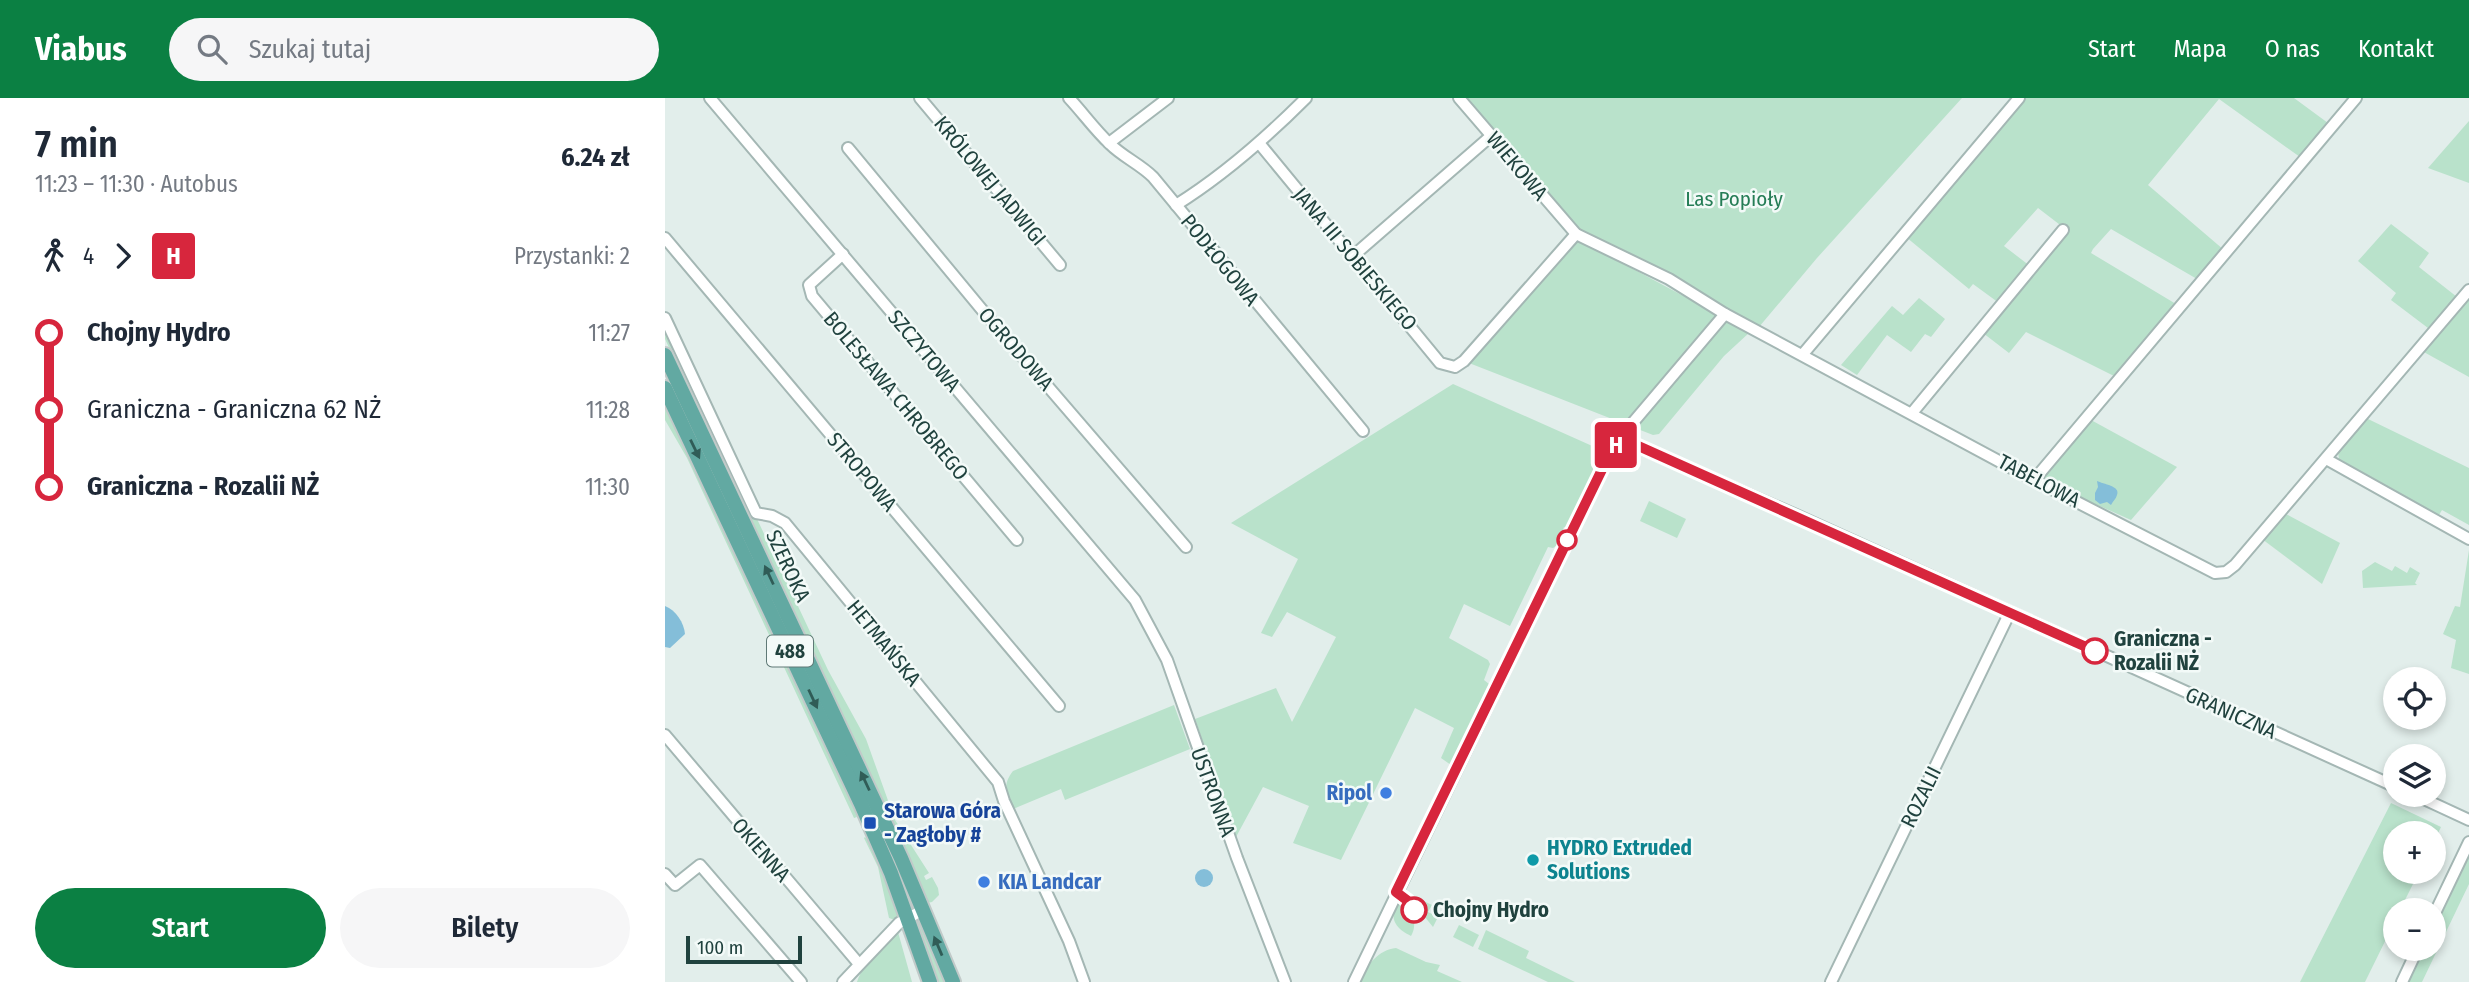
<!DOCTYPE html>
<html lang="pl">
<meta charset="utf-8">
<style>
body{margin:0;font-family:"Fira Sans Condensed",sans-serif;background:#f6f6f7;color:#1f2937;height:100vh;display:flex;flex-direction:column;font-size:26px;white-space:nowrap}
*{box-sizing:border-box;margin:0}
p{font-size:23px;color:#747a83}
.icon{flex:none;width:38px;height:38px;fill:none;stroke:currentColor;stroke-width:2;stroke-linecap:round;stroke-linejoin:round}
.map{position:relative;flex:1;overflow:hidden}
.side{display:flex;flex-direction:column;background:#fff;width:665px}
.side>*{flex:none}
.badge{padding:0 14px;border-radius:5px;font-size:24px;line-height:46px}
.fabs{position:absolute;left:1718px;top:569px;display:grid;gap:14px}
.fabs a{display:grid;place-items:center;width:63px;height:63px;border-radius:50%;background:#fff;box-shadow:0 4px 10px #0003;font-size:35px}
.scale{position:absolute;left:21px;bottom:18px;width:116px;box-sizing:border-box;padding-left:7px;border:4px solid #20423e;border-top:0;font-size:19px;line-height:24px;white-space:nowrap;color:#20423e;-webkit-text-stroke:5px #f3faf8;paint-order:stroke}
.map>.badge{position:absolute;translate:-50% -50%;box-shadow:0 0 0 4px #fff}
.legs{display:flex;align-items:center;gap:10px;height:77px;padding:0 35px;font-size:23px}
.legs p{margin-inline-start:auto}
.summary{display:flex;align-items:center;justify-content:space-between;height:119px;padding:0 35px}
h1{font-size:38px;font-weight:600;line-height:52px}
.primary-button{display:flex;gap:14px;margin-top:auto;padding:14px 35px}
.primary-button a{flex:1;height:80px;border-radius:42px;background:#0b8043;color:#fff;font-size:28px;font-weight:600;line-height:80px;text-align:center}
.primary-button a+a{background:#f6f6f7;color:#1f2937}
ul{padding:0 35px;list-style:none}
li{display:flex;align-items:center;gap:24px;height:77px;font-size:26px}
li i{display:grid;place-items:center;width:10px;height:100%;margin:0 9px;background:currentColor}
li i::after{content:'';width:18px;height:18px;margin:-9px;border:5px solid;border-radius:50%;background:#fff}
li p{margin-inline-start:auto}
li:first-child i{background:linear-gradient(#0000 50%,currentColor 0)}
li:last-child i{background:linear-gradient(currentColor 50%,#0000 0)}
header{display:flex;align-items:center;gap:42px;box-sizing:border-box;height:98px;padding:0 35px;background:#0b8043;color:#fff}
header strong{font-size:33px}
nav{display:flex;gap:38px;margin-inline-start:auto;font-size:24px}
.search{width:490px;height:63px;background:#f6f6f7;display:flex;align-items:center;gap:18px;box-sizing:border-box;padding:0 24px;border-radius:38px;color:#747a83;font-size:26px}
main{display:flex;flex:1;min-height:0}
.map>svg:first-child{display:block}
.green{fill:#b9e2cb}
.water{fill:#84bed9}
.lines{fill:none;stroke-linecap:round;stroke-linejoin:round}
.minor-casing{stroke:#a4b7b4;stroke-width:14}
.major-casing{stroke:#c1cac9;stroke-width:18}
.minor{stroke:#fff;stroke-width:10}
.major{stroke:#62a9a2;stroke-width:14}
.oneway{fill:#305c57}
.line-1-casing{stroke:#fff;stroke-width:16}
.line-1{stroke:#d7263d;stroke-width:10}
.stop-1-dot{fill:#fff;stroke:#d7263d;stroke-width:3.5}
.shop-dot{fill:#3f7fe0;stroke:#f3faf8;stroke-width:2.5}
.transit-dot{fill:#1a4fb4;stroke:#f3faf8;stroke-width:2.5}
.culture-dot{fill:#0f9aa8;stroke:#f3faf8;stroke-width:2.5}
.labels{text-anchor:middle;stroke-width:5;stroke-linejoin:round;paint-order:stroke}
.shield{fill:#f3faf8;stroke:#5f7976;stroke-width:2}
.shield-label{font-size:19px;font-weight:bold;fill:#20423e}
.street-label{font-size:21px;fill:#20423e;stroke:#f3faf8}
.park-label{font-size:21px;fill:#257d56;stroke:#f3faf8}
.stop-label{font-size:21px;font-weight:bold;fill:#20423e;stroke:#f3faf8;text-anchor:start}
.shop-label{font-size:21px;font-weight:bold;fill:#366cbe;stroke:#f3faf8;text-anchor:end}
.transit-label{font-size:21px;font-weight:bold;fill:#164399;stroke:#f3faf8;text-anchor:start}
.culture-label{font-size:21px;font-weight:bold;fill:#0d838f;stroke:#f3faf8;text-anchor:start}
</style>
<header>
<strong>Viabus</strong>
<div class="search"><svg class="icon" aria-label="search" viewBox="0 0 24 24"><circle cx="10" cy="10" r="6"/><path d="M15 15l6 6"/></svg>Szukaj tutaj</div>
<nav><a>Start</a><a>Mapa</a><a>O nas</a><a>Kontakt</a></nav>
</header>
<main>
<section class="side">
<div class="summary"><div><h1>7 min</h1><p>11:23 – 11:30 · Autobus</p></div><b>6.24 zł</b></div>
<div class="legs"><svg class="icon" aria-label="walk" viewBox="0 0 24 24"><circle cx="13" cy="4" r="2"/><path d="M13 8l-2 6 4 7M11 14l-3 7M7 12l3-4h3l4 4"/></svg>4<svg class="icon" aria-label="forward" viewBox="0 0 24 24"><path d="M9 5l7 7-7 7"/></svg><b class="badge" style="background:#d7263d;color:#fff">H</b><p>Przystanki: 2</p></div>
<ul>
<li><i style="color:#d7263d"></i><b>Chojny Hydro</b><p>11:27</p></li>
<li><i style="color:#d7263d"></i><span>Graniczna - Graniczna 62 NŻ</span><p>11:28</p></li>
<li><i style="color:#d7263d"></i><b>Graniczna - Rozalii NŻ</b><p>11:30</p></li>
</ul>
<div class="primary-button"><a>Start</a><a>Bilety</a></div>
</section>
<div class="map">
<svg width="1804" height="884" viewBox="0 0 1804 884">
<rect width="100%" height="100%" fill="#e2eeeb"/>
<g class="green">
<polygon points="789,0 1297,0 1152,160 1094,229 913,140"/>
<polygon points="1361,0 1629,0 1663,25 1635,59 1554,1 1483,87 1559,152 1532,181 1446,131 1428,151 1426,155 1511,206 1451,279 1361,234 1344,255 1318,235 1403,133 1373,110 1339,148 1365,168 1334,205 1308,186 1304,191 1241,139"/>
<polygon points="1804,23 1804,85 1763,70"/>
<polygon points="1726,126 1764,155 1754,169 1792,199 1763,230 1726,202 1731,195 1693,163"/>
<polygon points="911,140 1085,234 1059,258 994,336 988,337 804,265"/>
<polygon points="1804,197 1804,279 1757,253"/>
<polygon points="1254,200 1280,221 1266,239 1260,236 1246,254 1222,237 1192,277 1176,267 1227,208 1238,217"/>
<polygon points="0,225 163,572 201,641 230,722 264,775 259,778 261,782 267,779 273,790 274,797 267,804 262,805 190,643 0,241"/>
<polygon points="788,286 934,351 940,351 902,430 899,429 891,448 888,450 883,449 845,528 799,506 784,540 823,562 825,566 819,582 824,586 786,667 776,660 789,630 750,610 676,762 628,745 644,708 598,689 571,739 530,621 611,590 627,624 671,539 622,514 607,539 596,535 633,461 566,425"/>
<polygon points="0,307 183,693 192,719 189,720 22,360 0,322"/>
<polygon points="1701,320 1804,370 1804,427 1777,412 1774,417 1674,361 1673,354"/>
<polygon points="1426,322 1512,369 1466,422 1381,384 1378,380"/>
<polygon points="984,403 1021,421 1012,440 975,423"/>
<polygon points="1619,415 1675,445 1657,486 1597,441"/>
<polygon points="1804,452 1804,576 1786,570 1791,542 1778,536 1790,508 1795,509"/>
<polygon points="1710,464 1727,473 1730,468 1742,475 1745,469 1755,475 1750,485 1752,487 1698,490 1697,473"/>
<path d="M509,607L525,651L400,702L396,691L348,711C341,696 337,687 348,673Z"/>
<polygon points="1726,705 1776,729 1769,743 1769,735 1731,735 1731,774 1754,774 1735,812 1731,812 1731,821 1700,884 1635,884"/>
<polygon points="200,739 210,751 235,817 230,822 224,820 213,769 199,740"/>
<polygon points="1804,759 1804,786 1757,884 1744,884 1760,851 1769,850 1769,832"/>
<polygon points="748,798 767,807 763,814 773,819 768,829 755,813 757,811 753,806 750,805"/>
<path d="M736,804L741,806C747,816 753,826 746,838C734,832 726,825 729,811Z"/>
<polygon points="251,821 258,825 284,884 269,884 250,823"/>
<polygon points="794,827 814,837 808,849 788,839"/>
<polygon points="821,832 864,853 861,860 910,884 883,884 813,851"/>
<path d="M233,834L247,884H192C199,863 217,849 233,834Z"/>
<path d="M731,850L761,864L775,867L772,873L797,884H693C700,869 714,851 731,850Z"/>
</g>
<g class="water">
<path d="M1432,383C1438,386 1456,388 1452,397C1451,401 1448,403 1446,407L1442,404L1435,406L1430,402V395L1433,389Z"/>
<path d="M0,508C11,512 19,525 20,536L5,550L0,549Z"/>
<circle cx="539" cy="780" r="9"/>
</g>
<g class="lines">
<g class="minor-casing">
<g id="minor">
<polyline points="45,0 470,502 502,562 572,760 620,884"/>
<polyline points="255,0 395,167"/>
<path d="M404,0C418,15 430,32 445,46C458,59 475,66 488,79L698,333"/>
<polyline points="794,0 911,136 1004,181 1060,216 1369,382 1550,475 1561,474 1570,467 1804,192"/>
<polyline points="444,45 503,0"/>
<polyline points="594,45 775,265 790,269 799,263 911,136"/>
<polyline points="183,50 318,213 521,449"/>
<path d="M511,107C559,77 601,40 641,0"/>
<polyline points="0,140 394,608"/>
<polyline points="178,156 144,187 147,198 352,442"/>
<polyline points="688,158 826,38"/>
<polyline points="0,220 91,415 107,418 120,425 333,684 339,703 404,843 419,884"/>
<polyline points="1138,256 1354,0"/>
<polyline points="1247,315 1398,132"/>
<polyline points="964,343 965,328 1060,216"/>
<polyline points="1661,361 1804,441"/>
<polyline points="1369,382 1691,0"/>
<polyline points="0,637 194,866"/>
<polyline points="1748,696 1804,722"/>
<polyline points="0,776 10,787 35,767 136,884"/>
<polyline points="1769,817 1804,744"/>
<polyline points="178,884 234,825 258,812"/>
<polyline points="689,884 947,351 960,343 1131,417 1731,689"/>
<polyline points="1166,884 1345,514"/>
<polyline points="1737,884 1753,850"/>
</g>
</g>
<g class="major-casing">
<g id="major">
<polyline points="0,257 236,760 288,884"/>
<polyline points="0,290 196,706 226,775 265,884"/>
</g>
</g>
<use href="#minor" class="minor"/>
<use href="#major" class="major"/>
</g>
<defs><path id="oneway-solid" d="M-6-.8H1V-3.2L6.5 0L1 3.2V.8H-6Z" transform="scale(1.75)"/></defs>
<g class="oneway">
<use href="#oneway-solid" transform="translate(30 351) rotate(64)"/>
<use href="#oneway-solid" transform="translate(104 477) rotate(-115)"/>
<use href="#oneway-solid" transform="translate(148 601) rotate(65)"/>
<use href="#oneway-solid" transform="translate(200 683) rotate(-115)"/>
<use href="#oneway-solid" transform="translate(273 848) rotate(-113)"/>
</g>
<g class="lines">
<g class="line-1-casing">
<polyline id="line-1" points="749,812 743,803 731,794 947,351 960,342 1430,553"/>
</g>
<use href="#line-1" class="line-1"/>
</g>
<g class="stop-1-dot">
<circle cx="902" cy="442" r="9"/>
<circle cx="1430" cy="553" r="12"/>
<circle cx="749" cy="812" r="12"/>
</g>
<g class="shop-dot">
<circle cx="721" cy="695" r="7"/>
<circle cx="319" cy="784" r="7"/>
</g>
<rect class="transit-dot" x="198" y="718" width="14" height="14" rx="3.5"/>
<circle class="culture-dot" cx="868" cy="762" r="7"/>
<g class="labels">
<rect class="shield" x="102" y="537.5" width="46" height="31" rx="5"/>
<g class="shield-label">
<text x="125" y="560">488</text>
</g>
<g class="street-label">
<text transform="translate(852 68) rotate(50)" y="7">WIEKOWA</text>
<text transform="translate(325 83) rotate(50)" y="7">KRÓLOWEJ JADWIGI</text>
<text transform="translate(690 161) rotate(50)" y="7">JANA III SOBIESKIEGO</text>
<text transform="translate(555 162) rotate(51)" y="7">PODŁOGOWA</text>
<text transform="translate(351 251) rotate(49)" y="7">OGRODOWA</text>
<text transform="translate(259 253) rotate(50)" y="7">SZCZYTOWA</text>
<text transform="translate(231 298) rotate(50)" y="7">BOLESŁAWA CHROBREGO</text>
<text transform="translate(197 374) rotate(50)" y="7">STROPOWA</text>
<text transform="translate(1374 383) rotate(28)" y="7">TABELOWA</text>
<text transform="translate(123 468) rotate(65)" y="7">SZEROKA</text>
<text transform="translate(219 545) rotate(51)" y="7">HETMAŃSKA</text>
<text transform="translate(1566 615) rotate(24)" y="7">GRANICZNA</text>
<text transform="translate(548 694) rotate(70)" y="7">USTRONNA</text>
<text transform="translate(1256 699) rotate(-64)" y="7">ROZALII</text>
<text transform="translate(96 752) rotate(49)" y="7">OKIENNA</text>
</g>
<g class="park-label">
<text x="1069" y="108">Las Popioły</text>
</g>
<g class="stop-label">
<text x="1449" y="548">Graniczna -<tspan x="1449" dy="24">Rozalii NŻ</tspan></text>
<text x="768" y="819">Chojny Hydro</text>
</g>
<g class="shop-label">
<text x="707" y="702">Ripol</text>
<text x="333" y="791" text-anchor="start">KIA Landcar</text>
</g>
<g class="transit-label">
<text x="219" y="720">Starowa Góra<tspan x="219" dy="24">- Zagłoby #</tspan></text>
</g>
<g class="culture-label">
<text x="882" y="757">HYDRO Extruded<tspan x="882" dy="24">Solutions</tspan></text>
</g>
</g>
</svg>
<div class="fabs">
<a><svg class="icon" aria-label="locate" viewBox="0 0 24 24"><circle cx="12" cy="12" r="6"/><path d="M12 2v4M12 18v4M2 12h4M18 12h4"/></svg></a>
<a><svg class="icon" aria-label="layers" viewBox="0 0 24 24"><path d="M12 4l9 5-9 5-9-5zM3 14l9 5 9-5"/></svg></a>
<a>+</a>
<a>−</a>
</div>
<div class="scale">100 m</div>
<b class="badge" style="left:951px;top:347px;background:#d7263d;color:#fff">H</b>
</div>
</main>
